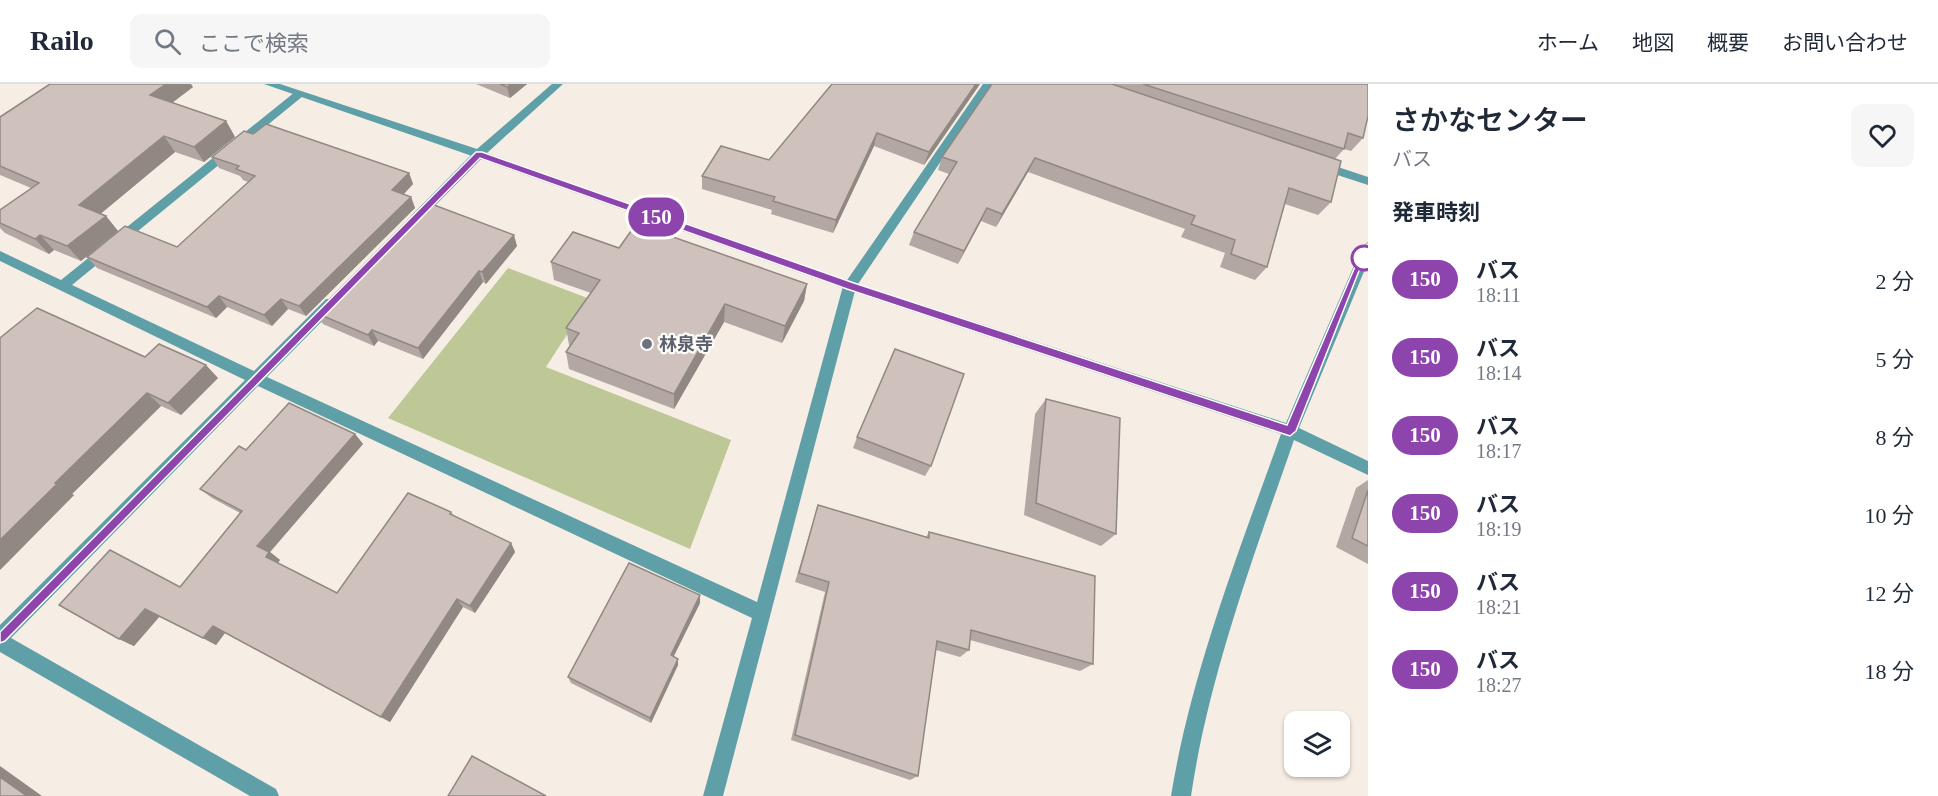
<!DOCTYPE html>
<html lang="ja">
<meta charset="utf-8">
<style>
body{margin:0;font-family:"Times New Roman","Noto Sans JP",serif;background:#f6f6f7;color:#1f2937;height:100vh;display:flex;flex-direction:column;font-size:22px;white-space:nowrap}
*{box-sizing:border-box;margin:0}
p{font-size:20px;color:#747a83}
.icon{flex:none;width:33px;height:33px;fill:none;stroke:currentColor;stroke-width:2;stroke-linecap:round;stroke-linejoin:round}
.map{position:relative;flex:1;overflow:hidden}
.drawer{display:flex;flex-direction:column;background:#fff;width:570px}
.drawer>*{flex:none}
.badge{padding:0 12px;border-radius:20px;font-size:21px;line-height:39px}
.tools{position:absolute;left:1284px;top:627px;display:grid;gap:12px}
.tools a{display:grid;place-items:center;width:66px;height:66px;border-radius:12px;background:#fff;box-shadow:0 2px 4px #0004;font-size:30px}
.map>.badge{position:absolute;translate:-50% -50%;box-shadow:0 0 0 3px #fff}
h2{padding:0 24px;font-size:22px;line-height:54px}
.round{display:grid;place-items:center;flex:none;width:63px;height:63px;border-radius:12px;background:#f6f6f7}
.summary{display:flex;align-items:center;justify-content:space-between;height:102px;padding:0 24px}
h1{font-size:28px;font-weight:600;line-height:45px}
ul{padding:0;list-style:none}
li{display:flex;align-items:center;gap:18px;height:78px;padding:0 24px}
li div{flex:1}
li b{display:block;font-size:22px}
li em{font-style:normal}
li .badge{min-width:66px;font-weight:700;text-align:center}
header{display:flex;align-items:center;gap:36px;box-sizing:border-box;height:84px;padding:0 30px;background:#fff;border-bottom:2px solid #e0e1e3}
header strong{font-size:28px}
nav{display:flex;gap:33px;margin-inline-start:auto;font-size:21px}
.search{width:420px;height:54px;background:#f6f6f7;display:flex;align-items:center;gap:15px;box-sizing:border-box;padding:0 21px;border-radius:12px;color:#747a83;font-size:22px}
main{display:flex;flex:1;min-height:0}
.map>svg:first-child{display:block}
.green{fill:#bec897}
.lines{fill:none;stroke-linecap:round;stroke-linejoin:round}
.minor{fill:#5f9fa8;fill-rule:evenodd}
.tertiary{fill:#5f9fa8;fill-rule:evenodd}
.wall{fill:#b2a7a3}
.shaded-wall{fill:#918884}
.building{fill:#cfc2bd;stroke:#918884;stroke-width:1.5}
.line{fill:#8e44ad;stroke:#fff;stroke-width:1.5}
.stop-dot{fill:#fff;stroke:#8e44ad;stroke-width:3}
.worship-dot{fill:#6b7280;stroke:#fefcfa;stroke-width:2}
.labels{text-anchor:middle;stroke-width:4.5;stroke-linejoin:round;paint-order:stroke}
.worship-label{font-size:18px;font-weight:bold;fill:#5b616d;stroke:#fefcfa;text-anchor:start}
</style>
<header>
<strong>Railo</strong>
<div class="search"><svg class="icon" aria-label="search" viewBox="0 0 24 24"><circle cx="10" cy="10" r="6"/><path d="M15 15l6 6"/></svg>ここで検索</div>
<nav><a>ホーム</a><a>地図</a><a>概要</a><a>お問い合わせ</a></nav>
</header>
<main>
<div class="map">
<svg width="1368" height="712" viewBox="0 0 1368 712">
<rect width="100%" height="100%" fill="#f6ede4"/>
<polygon class="green" points="508,184 590,215 546,283 731,356 690,465 388,334"/>
<g class="lines">
<g class="minor">
<polygon points="983,0 993,0 856,203 723,712 703,712 752,534 258,302 11,554 276,705 279,712 250,712 0,568 0,541 245,296 0,177 0,167 61,196 295,8 303,8 303,12 72,201 254,287 326,215 336,215 338,219 336,223 267,293 757,518 843,202"/>
<polygon points="479,66 483,67 483,73 420,137 412,137 410,134 412,131 475,67"/>
<polygon points="1320,77 1368,93 1368,101 1316,84 1316,78"/>
</g>
<path class="tertiary" d="M264,0H280L477,65L552,0H563L487,69L855,199L1286,339L1362,163L1368,158V178L1299,344L1368,377V391L1294,356C1254,471 1209,591 1191,712H1171C1191,589 1239,467 1281,350L845,205L475,73Z"/>
</g>
<g class="wall">
<polygon points="476,0 527,0 510,14"/>
<polygon points="980,0 924,81 874,62 833,149 771,130 772,126 702,105 702,92 769,76"/>
<polygon points="992,0 1368,0 1363,54 1351,67 1344,65 1335,75 1331,118 1318,131 1285,120 1267,183 1255,196 1220,183 1225,169 1181,153 1185,145 1028,88 996,143 981,137 958,180 909,161 914,148 949,90 938,86 942,73"/>
<polygon points="193,3 172,19 226,37 235,53 204,78 175,68 100,130 106,132 118,147 81,177 54,166 49,170 5,149 0,144 0,126 31,104 0,91 0,33"/>
<polygon points="253,50 409,89 413,100 404,110 411,113 415,124 306,232 288,225 272,242 227,223 216,234 97,184 87,173 177,163 248,98 243,96 240,92 219,84 212,73"/>
<polygon points="517,162 486,200 483,198 423,275 378,257 374,262 323,240 316,229"/>
<polygon points="619,164 807,200 804,217 782,259 724,238 674,325 569,285 566,268 570,261 569,261 566,244 591,209 554,196 551,178"/>
<polygon points="145,273 218,294 181,331 161,322 72,410 74,411 0,486"/>
<polygon points="1046,315 1116,450 1101,462 1024,431 1035,330"/>
<polygon points="355,350 363,360 270,468 280,476 278,479 337,509 451,428 454,432 511,459 515,468 475,529 463,523 390,638 225,549 216,561 160,532 134,562 119,555 180,503 240,429 212,414 200,405 246,366"/>
<polygon points="857,353 931,382 925,392 853,364"/>
<polygon points="1368,396 1368,480 1336,463 1356,404"/>
<polygon points="818,421 926,453 929,448 1093,580 1080,587 970,556 969,566 960,573 936,566 918,692 910,696 791,656 825,508 795,498"/>
<polygon points="700,511 700,519 673,573 678,581 651,639 571,599 568,593"/>
</g>
<g class="shaded-wall">
<polygon points="166,0 191,0 193,3 161,27 150,11"/>
<polygon points="511,0 527,0 510,14 507,3"/>
<polygon points="976,0 980,0 924,81 929,68"/>
<polygon points="226,37 235,53 204,78 194,63"/>
<polygon points="877,49 874,62 833,149 836,136"/>
<polygon points="164,52 175,68 92,137 79,121"/>
<polygon points="1035,74 1028,88 996,143 1002,130"/>
<polygon points="409,89 413,100 397,117 392,106"/>
<polygon points="411,113 415,124 306,232 299,222"/>
<polygon points="987,124 981,137 958,180 964,167"/>
<polygon points="106,132 118,147 81,177 67,162"/>
<polygon points="40,151 54,166 49,170 35,155"/>
<polygon points="514,151 517,162 486,200 482,188"/>
<polygon points="479,187 483,198 423,275 418,264"/>
<polygon points="807,200 804,217 782,259 785,242"/>
<polygon points="219,212 227,223 216,234 207,223"/>
<polygon points="281,215 288,225 272,242 264,231"/>
<polygon points="725,220 724,238 674,325 674,310"/>
<polygon points="372,246 378,257 374,262 368,251"/>
<polygon points="206,281 218,294 181,331 168,319"/>
<polygon points="147,309 161,322 72,410 74,411 0,486 0,456 55,399"/>
<polygon points="355,350 363,360 270,468 280,476 276,481 266,473 257,462"/>
<polygon points="511,459 515,468 475,529 470,522"/>
<polygon points="700,511 700,519 671,578 671,571"/>
<polygon points="457,515 463,523 390,638 381,633"/>
<polygon points="145,525 160,532 134,562 119,555"/>
<polygon points="213,542 225,549 216,561 203,554"/>
<polygon points="678,575 678,581 651,639 650,634"/>
<polygon points="0,682 42,712 27,712 0,693"/>
</g>
<g class="building">
<polygon points="50,0 166,0 150,11 226,37 194,63 164,52 79,121 106,132 67,162 40,151 35,155 0,139 0,126 39,99 0,82 0,33"/>
<polygon points="500,0 511,0 507,3"/>
<polygon points="832,0 976,0 929,68 877,49 836,136 773,117 775,113 702,92 721,62 769,76"/>
<polygon points="992,0 1112,0 1341,77 1331,118 1289,104 1267,183 1231,170 1235,156 1191,140 1195,132 1035,74 1002,130 987,124 964,167 914,148 957,78 942,73"/>
<polygon points="1143,0 1368,0 1368,32 1363,54 1348,49 1344,65"/>
<polygon points="266,40 409,89 392,106 411,113 299,222 281,215 264,231 219,212 207,223 87,173 125,142 177,163 255,92 236,85 239,82 212,73 244,47 253,50"/>
<polygon points="426,118 514,151 482,188 479,187 418,264 372,246 368,251 316,229"/>
<polygon points="636,140 807,200 785,242 725,220 674,310 566,268 579,249 566,244 600,196 551,178 573,148 619,164"/>
<polygon points="37,224 145,273 159,260 206,281 168,319 147,309 55,399 57,400 0,456 0,254"/>
<polygon points="895,265 964,290 931,382 857,353"/>
<polygon points="1046,315 1120,334 1116,450 1036,419"/>
<polygon points="289,319 355,350 257,462 269,468 266,473 337,509 408,409 451,428 450,430 511,459 470,522 457,515 381,633 213,542 203,554 145,525 119,555 59,521 110,466 180,503 242,427 200,405 239,362 246,366"/>
<polygon points="1368,406 1368,462 1352,454"/>
<polygon points="818,421 929,454 929,448 1095,492 1093,580 971,546 969,566 937,557 918,692 795,651 829,498 799,489"/>
<polygon points="629,479 700,511 671,571 678,575 650,634 568,593"/>
<polygon points="472,672 546,712 448,712"/>
<polygon points="0,693 27,712 0,712"/>
</g>
<polygon class="line" points="476,68 482,68 854,199 1287,341 1363,164 1368,160 1368,164 1296,347 1290,352 847,205 480,74 5,557 0,559 0,548"/>
<circle class="stop-dot" cx="1364" cy="174" r="12"/>
<circle class="worship-dot" cx="647" cy="260" r="6"/>
<g class="labels">
<g class="worship-label">
<text x="659" y="266">林泉寺</text>
</g>
</g>
</svg>
<div class="tools">
<a><svg class="icon" aria-label="layers" viewBox="0 0 24 24"><path d="M12 4l9 5-9 5-9-5zM3 14l9 5 9-5"/></svg></a>
</div>
<b class="badge" style="left:656px;top:133px;background:#8e44ad;color:#fff">150</b>
</div>
<section class="drawer">
<div class="summary"><div><h1>さかなセンター</h1><p>バス</p></div><a class="round"><svg class="icon" aria-label="heart" viewBox="0 0 24 24"><path d="M12 20l-8-8c-3-5 5-10 8-4 3-6 11-1 8 4z"/></svg></a></div>
<h2>発車時刻</h2>
<ul>
<li><span class="badge" style="background:#8e44ad;color:#fff">150</span><div><b>バス</b><p>18:11</p></div><em>2 分</em></li>
<li><span class="badge" style="background:#8e44ad;color:#fff">150</span><div><b>バス</b><p>18:14</p></div><em>5 分</em></li>
<li><span class="badge" style="background:#8e44ad;color:#fff">150</span><div><b>バス</b><p>18:17</p></div><em>8 分</em></li>
<li><span class="badge" style="background:#8e44ad;color:#fff">150</span><div><b>バス</b><p>18:19</p></div><em>10 分</em></li>
<li><span class="badge" style="background:#8e44ad;color:#fff">150</span><div><b>バス</b><p>18:21</p></div><em>12 分</em></li>
<li><span class="badge" style="background:#8e44ad;color:#fff">150</span><div><b>バス</b><p>18:27</p></div><em>18 分</em></li>
</ul>
</section>
</main>
